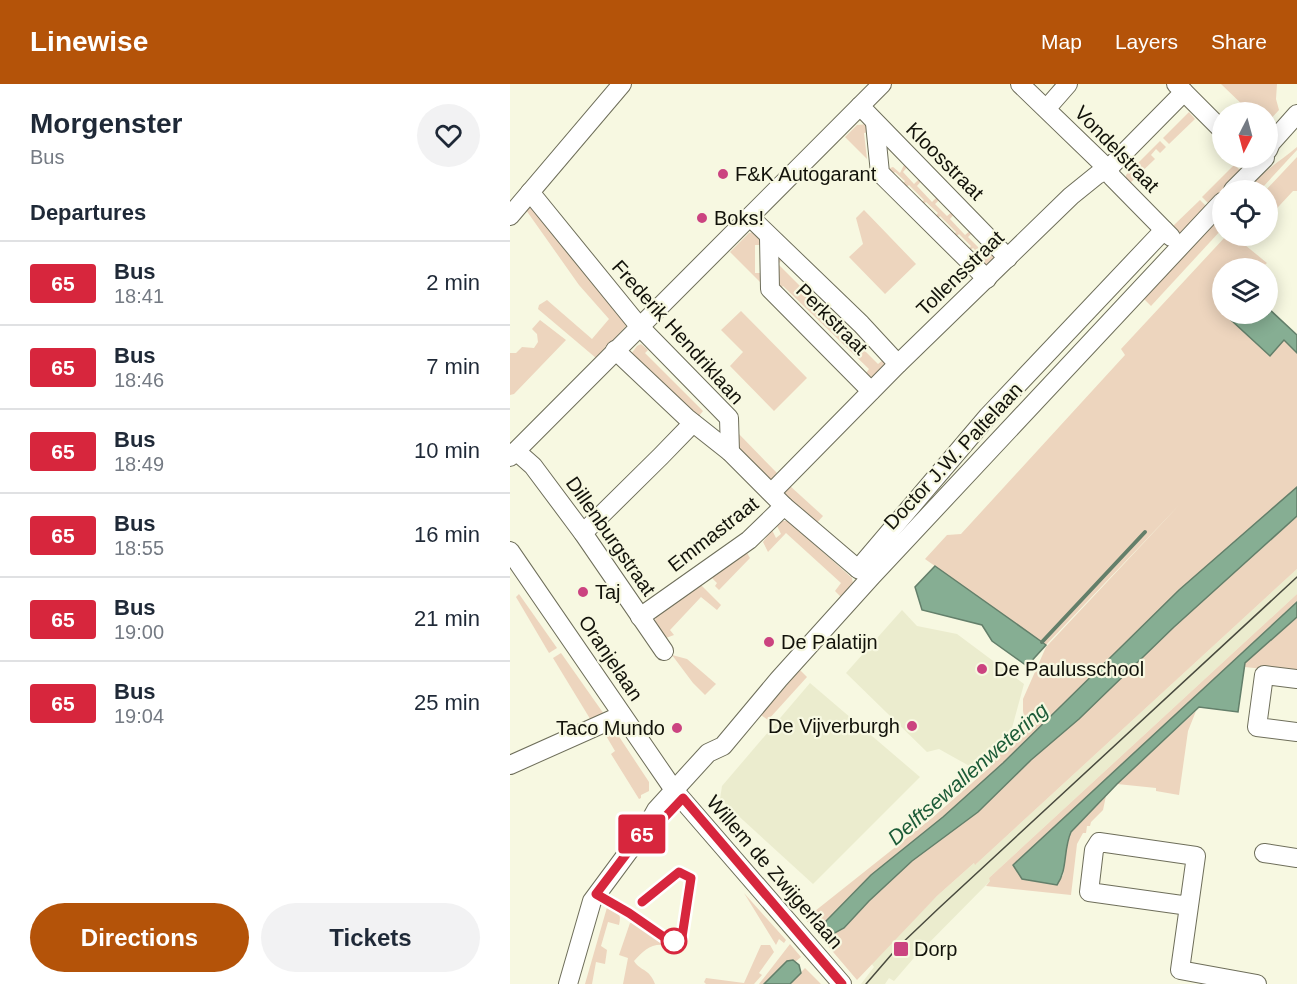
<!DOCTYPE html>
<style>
body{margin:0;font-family:Arial,sans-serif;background:#f2f2f3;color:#1f2937;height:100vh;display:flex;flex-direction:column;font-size:22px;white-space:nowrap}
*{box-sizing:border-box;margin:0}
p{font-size:20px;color:#747a83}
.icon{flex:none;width:33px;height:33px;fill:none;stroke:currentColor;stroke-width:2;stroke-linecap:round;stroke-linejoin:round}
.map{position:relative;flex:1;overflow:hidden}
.drawer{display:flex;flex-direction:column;background:#fff;width:510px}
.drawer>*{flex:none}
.badge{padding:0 12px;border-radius:4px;font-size:21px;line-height:39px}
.needle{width:39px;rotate:186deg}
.tools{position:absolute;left:702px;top:18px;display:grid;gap:12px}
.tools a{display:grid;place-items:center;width:66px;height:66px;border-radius:50%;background:#fff;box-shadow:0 3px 15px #0003;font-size:30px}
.map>.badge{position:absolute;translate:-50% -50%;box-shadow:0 0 0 3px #fff}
h2{padding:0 30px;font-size:22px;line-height:54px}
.round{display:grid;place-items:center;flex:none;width:63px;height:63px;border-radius:32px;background:#f2f2f3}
.summary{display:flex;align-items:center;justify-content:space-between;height:102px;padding:0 30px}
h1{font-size:28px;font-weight:600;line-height:45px}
.primary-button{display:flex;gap:12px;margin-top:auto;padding:12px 30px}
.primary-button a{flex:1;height:69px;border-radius:36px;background:#b45309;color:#fff;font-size:24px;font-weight:600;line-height:69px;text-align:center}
.primary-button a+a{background:#f2f2f3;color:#1f2937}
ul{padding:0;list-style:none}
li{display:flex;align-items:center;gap:18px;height:84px;padding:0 30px;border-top:2px solid #e0e1e3}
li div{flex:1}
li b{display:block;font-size:22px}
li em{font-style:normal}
li .badge{min-width:66px;font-weight:700;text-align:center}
header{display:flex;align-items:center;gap:36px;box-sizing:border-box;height:84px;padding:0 30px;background:#b45309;color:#fff}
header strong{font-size:28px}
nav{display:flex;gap:33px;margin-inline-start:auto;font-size:21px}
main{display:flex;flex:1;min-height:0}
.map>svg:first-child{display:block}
.built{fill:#ebecce}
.green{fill:#edd5be}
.water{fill:#86ae93;stroke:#637f6a;stroke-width:1.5}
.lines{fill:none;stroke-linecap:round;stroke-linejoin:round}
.stream{stroke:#637f6a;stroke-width:4}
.minor-casing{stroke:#6e6e5a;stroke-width:20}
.minor{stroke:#fff;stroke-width:18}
.tram{stroke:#494a3e;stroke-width:1.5}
.line-casing{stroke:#fff;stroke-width:14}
.line{stroke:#d7263d;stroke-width:9}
.poi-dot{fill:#cb4380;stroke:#f7f8e1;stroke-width:2}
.stop-dot{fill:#fff;stroke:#d7263d;stroke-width:3}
.labels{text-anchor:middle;stroke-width:4.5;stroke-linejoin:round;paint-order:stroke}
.street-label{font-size:20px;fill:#12120a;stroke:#f7f8e1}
.poi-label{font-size:20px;fill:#12120a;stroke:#f7f8e1;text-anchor:start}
.water-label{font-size:21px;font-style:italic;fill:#1b5b37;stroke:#f7f8e1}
</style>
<header>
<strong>Linewise</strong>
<nav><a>Map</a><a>Layers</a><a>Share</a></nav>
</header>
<main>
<section class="drawer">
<div class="summary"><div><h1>Morgenster</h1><p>Bus</p></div><a class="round"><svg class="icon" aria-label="heart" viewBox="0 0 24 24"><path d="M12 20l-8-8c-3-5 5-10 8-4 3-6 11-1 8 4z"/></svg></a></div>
<h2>Departures</h2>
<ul>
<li><span class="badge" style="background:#d7263d;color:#fff">65</span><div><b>Bus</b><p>18:41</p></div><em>2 min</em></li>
<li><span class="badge" style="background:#d7263d;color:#fff">65</span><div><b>Bus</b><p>18:46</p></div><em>7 min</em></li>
<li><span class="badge" style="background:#d7263d;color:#fff">65</span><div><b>Bus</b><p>18:49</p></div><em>10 min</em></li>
<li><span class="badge" style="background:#d7263d;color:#fff">65</span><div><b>Bus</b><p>18:55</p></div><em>16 min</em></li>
<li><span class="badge" style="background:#d7263d;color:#fff">65</span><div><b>Bus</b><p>19:00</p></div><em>21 min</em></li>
<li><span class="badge" style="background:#d7263d;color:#fff">65</span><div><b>Bus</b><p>19:04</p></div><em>25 min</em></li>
</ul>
<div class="primary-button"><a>Directions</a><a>Tickets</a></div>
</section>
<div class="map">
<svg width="787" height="900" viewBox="0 0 787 900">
<rect width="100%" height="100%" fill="#f7f8e1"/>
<g class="built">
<polygon points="787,485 787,510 479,794 481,796 403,875 384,897 379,894 375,900 351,900 364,883 361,879 427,812 464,779 466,780"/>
<polygon points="392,526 407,542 447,550 514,600 502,644 463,684 429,665 417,668 336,589"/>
<polygon points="300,599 410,693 303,800 210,715 212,702"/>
</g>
<g class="green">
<polygon points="711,0 767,0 766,15 769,26 758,38 758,28 740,28"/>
<polygon points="679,28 685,35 659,60 653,54"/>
<polygon points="358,40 361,48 354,49 357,75 335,53 347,41"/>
<polygon points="650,57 656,63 650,69 646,65 641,71 645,75 619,100 616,97 616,91"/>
<path d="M787,63V66L752,104L745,97C758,84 773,75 787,63Z"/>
<polygon points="787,73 787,107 783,107 758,134 756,106"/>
<polygon points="394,81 398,82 393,88 404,100 410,94 412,96 407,102 422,118 428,112 430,115 425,120 437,132 443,127 445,129 440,135 455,151 461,146 463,148 458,153 477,172 484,166 486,169 485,175 476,183 469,182 475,176 463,164 457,169 456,168 461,162 449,150 443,156 441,154 446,148 430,132 425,137 423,135 428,129 416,118 410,123 409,121 414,116 399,101 393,106 390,103 395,97 385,88 379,93 377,85 383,83 390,89"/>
<polygon points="724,81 730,86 699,120 692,113"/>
<polygon points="690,116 697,123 671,150 663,142"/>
<polygon points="21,120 118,240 86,274 28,225 29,221 37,216 82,255 99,235 69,201 16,126"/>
<polygon points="354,126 406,180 375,210 339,173 353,160 346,134"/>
<polygon points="707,136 712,141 712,145 641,222 634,215"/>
<polygon points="244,148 248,150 254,161 245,161 245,189 254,189 254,197 251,199 220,168 239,149"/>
<polygon points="716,152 724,152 757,179 751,184 712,184 712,230 723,230 721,236 760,271 774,256 787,269 787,403 669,506 493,679 433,733 361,791 316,837 334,844 359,817 402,777 468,728 521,676 569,635 664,543 787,432 787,485 465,781 464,779 427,812 347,896 295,835 422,734 479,684 515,638 513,627 513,615 536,563 672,418 536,561 415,475 437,451 451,450 615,271 611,265"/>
<polygon points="269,174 271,177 268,180 368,280 373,276 375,279 374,285 367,293 361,293 356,289 359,285 273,202 269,205 266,176"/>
<polygon points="231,227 297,294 264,327 220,282 233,268 211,246"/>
<polygon points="30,236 56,256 4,310 0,311 0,269 6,269 12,263 24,264 28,258 27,250 22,245"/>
<polygon points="131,260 138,266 135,269 193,327 188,333 121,270 127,262"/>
<polygon points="227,348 267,389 261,396 256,396 228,370"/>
<polygon points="280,402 313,432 305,441 276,415 274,408"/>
<polygon points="270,437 278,437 342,494 343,500 331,513 325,507 331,499 276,449 258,468 253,458 262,446 266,454 271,450 267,442"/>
<polygon points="237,469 240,474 209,506 205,502 207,499 201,493"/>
<polygon points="191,501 211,521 207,526 191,513 160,546 164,551 156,554 145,539 146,530"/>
<polygon points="9,510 47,564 39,569 6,513"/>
<polygon points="787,510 787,518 503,781 553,792 557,755 561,748 596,712 593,726 581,738 580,742 577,742 576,749 573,749 567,760 561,811 476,802 480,797 479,794"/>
<polygon points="787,533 787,589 735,583 735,579"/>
<polygon points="51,569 96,633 82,638 43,574"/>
<polygon points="162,571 177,575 206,600 195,611 183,599"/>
<polygon points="290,586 297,593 258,636 251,631"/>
<polygon points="686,627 678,647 669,711 646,707 646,704 607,700"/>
<polygon points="104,645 139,698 139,707 131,711 131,714 129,715 101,670 105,667 95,650"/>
<polygon points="234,809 276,856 274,859 269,855 266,861"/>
<path d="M98,820C108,827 112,829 109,841L98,838L91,862L97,866L95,880L86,878L82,900H75Z"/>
<path d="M122,838L155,861C141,859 133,867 124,877C131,888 138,883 145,900H113L118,874L109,871L120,839Z"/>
<polygon points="280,860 291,873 285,878 277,877 254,900 249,900"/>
<polygon points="251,861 260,861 264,868 249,889 252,891 244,900 196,900 194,898 196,894 234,899"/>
<polygon points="295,884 311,900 280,900"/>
</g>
<g class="water">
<polygon points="758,224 787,251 787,269 774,256 760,272 721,236 723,230 758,230"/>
<polygon points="787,403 787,432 664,543 569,635 521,676 468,728 402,777 359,817 334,844 323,850 315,845 316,837 361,791 433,733 493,679 669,506"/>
<polygon points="425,482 532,558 536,561 517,582 482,557 472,541 412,526 405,503"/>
<path d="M787,518V533L735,579L728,628L689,623L607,700L561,748C553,766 558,785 547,801L512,795L503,781Z"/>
<polygon points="283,876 289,881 291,889 280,900 254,900 277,877"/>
</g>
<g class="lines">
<polyline class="stream" points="532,558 635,448"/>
<g class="minor-casing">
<g id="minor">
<polyline points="510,0 598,85 602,93 661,153"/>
<polyline points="666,0 712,46"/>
<polyline points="350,22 498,174"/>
<polyline points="537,24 558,0"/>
<polyline points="365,39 370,89 477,195"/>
<polyline points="758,66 761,59 787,30"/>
<polyline points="723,106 755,74"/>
<polyline points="20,108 129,242 219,334 220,368"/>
<polyline points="0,132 112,0"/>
<polyline points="240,133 351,240 388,280"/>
<polyline points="259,154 260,205 361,307"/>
<polyline points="105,266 177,334 220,368 274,422 348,485 357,489"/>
<polyline points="6,367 23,382 73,449 154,567"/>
<polyline points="0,373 372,0"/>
<polyline points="262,408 388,280 561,112 587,91 598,85 674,8"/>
<polyline points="73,449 151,372 183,339"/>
<polyline points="0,467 164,706 332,900"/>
<polyline points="348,485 478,332 654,146"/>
<polyline points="130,533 239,456 274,422"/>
<polyline points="787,595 754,591 747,643 787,648"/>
<polyline points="0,681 112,631"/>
<polyline points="754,769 787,774"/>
<polyline points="679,822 686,772 589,758 584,766 579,808 679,822 670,886 747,900"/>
<polyline points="58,900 82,817 136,744 146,726 198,669 213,662 269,595 362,492 712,118"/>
</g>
</g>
<use href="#minor" class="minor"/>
<polyline class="tram" points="356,900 388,863 429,824 787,493"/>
</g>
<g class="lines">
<g class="line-casing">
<polyline id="line" points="132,818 169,788 181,794 172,853 161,858 119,829 86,810 136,744 155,733 173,714 332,900"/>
</g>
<use href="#line" class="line"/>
</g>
<g class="poi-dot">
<circle cx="213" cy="90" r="6"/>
<circle cx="192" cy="134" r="6"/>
<circle cx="73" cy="508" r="6"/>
<circle cx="259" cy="558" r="6"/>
<circle cx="472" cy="585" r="6"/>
<circle cx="402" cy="642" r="6"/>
<circle cx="167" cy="644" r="6"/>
<rect x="383" y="857" width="16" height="16" rx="3"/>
</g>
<circle class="stop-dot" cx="164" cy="857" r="12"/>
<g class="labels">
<g class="street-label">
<text transform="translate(607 65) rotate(46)" y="7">Vondelstraat</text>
<text transform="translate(435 77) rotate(45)" y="7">Kloosstraat</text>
<text transform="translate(450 189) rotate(-44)" y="7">Tollensstraat</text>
<text transform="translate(322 235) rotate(45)" y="7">Perkstraat</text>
<text transform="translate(168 248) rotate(48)" y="7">Frederik Hendriklaan</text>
<text transform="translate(443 372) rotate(-47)" y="7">Doctor J.W. Paltelaan</text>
<text transform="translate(203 450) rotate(-38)" y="7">Emmastraat</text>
<text transform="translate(101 452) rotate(55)" y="7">Dillenburgstraat</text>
<text transform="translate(101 574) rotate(56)" y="7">Oranjelaan</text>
<text transform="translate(265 788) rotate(49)" y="7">Willem de Zwijgerlaan</text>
</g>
<g class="poi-label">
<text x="225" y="97">F&amp;K Autogarant</text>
<text x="204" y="141">Boks!</text>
<text x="85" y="515">Taj</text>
<text x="271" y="565">De Palatijn</text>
<text x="484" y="592">De Paulusschool</text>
<text x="390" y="649" text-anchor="end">De Vijverburgh</text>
<text x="155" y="651" text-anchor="end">Taco Mundo</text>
<text x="404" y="872">Dorp</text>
</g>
<g class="water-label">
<text transform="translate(458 690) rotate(-41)" y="7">Delftsewallenwetering</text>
</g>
</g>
</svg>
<div class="tools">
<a><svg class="needle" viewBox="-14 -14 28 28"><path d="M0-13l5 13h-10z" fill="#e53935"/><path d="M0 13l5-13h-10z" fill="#747a83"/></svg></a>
<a><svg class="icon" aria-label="locate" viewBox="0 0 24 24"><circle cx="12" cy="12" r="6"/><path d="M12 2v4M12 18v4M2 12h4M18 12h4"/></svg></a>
<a><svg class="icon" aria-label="layers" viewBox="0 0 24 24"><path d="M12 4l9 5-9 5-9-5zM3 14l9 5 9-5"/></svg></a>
</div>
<b class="badge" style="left:132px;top:750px;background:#d7263d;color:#fff">65</b>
</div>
</main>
